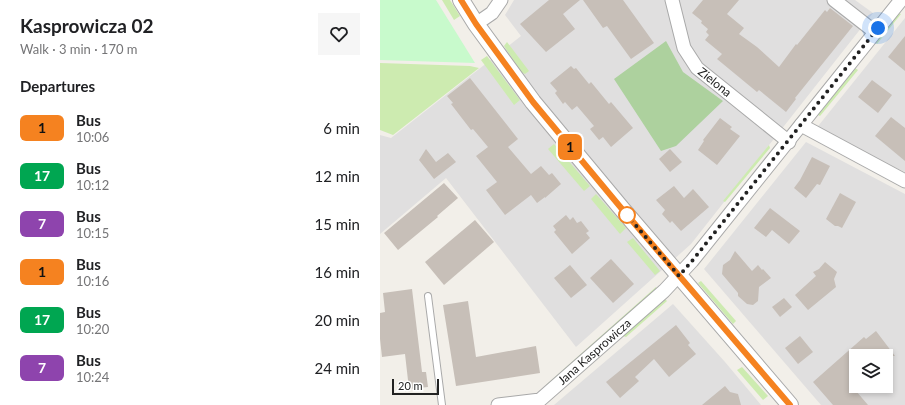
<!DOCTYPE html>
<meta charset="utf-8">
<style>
body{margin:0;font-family:Lato,sans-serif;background:#f6f6f6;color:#202124;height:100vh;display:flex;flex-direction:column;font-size:15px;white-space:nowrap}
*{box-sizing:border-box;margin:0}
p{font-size:13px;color:#757577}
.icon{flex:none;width:22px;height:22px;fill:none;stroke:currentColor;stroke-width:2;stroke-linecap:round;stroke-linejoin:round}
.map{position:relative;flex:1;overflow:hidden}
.panel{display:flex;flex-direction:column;background:#fff;width:380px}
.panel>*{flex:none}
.badge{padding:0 8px;border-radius:6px;font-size:14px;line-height:26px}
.tools{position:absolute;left:469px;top:349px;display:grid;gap:8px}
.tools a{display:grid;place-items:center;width:44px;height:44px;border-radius:0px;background:#fff;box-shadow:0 2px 6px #0003;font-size:20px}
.scale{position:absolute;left:12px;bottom:10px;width:47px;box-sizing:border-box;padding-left:4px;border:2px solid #222;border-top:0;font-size:11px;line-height:14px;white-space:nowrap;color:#222;-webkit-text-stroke:3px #fff;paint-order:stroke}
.you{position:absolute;width:20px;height:20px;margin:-10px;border:3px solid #fff;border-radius:50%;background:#1a73e8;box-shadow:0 0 0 6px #1a73e833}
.map>.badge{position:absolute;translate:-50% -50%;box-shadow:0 0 0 2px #fff}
h2{padding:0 20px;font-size:15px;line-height:36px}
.round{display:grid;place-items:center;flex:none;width:42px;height:42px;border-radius:0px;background:#f6f6f6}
.summary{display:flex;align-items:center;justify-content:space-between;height:68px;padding:0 20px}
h1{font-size:19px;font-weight:700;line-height:30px}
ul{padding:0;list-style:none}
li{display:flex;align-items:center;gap:12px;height:48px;padding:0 20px}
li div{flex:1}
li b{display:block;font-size:15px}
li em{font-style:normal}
li .badge{min-width:44px;font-weight:700;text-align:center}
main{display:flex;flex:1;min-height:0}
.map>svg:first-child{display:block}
.residential{fill:#e0dfdf;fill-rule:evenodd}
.grass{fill:#cdebb0}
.forest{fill:#add19e}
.park{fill:#c8facc}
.building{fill:#c7bfb8}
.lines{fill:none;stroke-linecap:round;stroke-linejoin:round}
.service-casing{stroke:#a9a9a9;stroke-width:8}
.minor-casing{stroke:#a9a9a9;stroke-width:15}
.tertiary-casing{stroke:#a9a9a9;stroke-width:18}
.service{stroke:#fff;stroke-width:6}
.minor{stroke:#fff;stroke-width:13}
.tertiary{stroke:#fff;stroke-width:16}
.line-casing{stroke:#fff;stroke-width:9}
.line{stroke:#f58220;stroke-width:6}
.walk{stroke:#222;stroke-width:4;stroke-dasharray:0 7.2}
.stop-dot{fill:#fff;stroke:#f58220;stroke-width:2}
.labels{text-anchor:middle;stroke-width:3;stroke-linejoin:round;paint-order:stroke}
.street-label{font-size:12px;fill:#222;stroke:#fff}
</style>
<main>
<section class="panel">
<div class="summary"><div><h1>Kasprowicza 02</h1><p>Walk · 3 min · 170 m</p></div><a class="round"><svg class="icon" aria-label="heart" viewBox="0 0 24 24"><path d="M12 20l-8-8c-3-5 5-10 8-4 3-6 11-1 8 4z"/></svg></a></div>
<h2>Departures</h2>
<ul>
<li><span class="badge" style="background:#f58220;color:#111">1</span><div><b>Bus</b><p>10:06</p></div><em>6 min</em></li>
<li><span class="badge" style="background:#00a651;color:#fff">17</span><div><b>Bus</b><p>10:12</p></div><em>12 min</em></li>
<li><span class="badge" style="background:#8e44ad;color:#fff">7</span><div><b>Bus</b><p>10:15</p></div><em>15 min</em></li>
<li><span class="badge" style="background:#f58220;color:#111">1</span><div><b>Bus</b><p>10:16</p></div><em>16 min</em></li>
<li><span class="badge" style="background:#00a651;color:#fff">17</span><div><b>Bus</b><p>10:20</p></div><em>20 min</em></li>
<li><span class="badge" style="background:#8e44ad;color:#fff">7</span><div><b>Bus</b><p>10:24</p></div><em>24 min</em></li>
</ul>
</section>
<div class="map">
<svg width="525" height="405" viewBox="0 0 525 405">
<rect width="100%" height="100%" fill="#f2efe9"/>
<g class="residential">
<polygon points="134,0 475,0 493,13 311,244 196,347 66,178 0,234 0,135 11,138 141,36 125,15"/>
<polygon points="525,18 525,172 435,130"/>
<path d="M426,142L525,194V405H441L324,269ZM476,356H506V386H476Z"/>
<polygon points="293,304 345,362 381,405 174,405"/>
</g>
<g class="grass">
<polygon points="62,0 70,0 80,16 74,20"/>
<polygon points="518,13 521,14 497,44 495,42"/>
<polygon points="127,42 149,71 145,74 141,72 124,46"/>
<polygon points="107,56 140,100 134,105 101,60"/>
<polygon points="0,63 90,66 99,68 13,135 0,130"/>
<polygon points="475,68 478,70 440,116 438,115 439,113"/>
<polygon points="174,144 210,186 204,191 168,149"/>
<polygon points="389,145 390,148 345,202 343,201"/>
<polygon points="216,194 246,228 240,234 211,199"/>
<polygon points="253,238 280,271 275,275 247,242"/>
<polygon points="321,281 356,321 353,324 318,283"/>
<polygon points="276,287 277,289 166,389 166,385"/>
<polygon points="285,299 287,301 246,337 243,336"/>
<polygon points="362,367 388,396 383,400 357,370"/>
</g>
<polygon class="forest" points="286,41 303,72 343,101 296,146 281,151 234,79"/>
<polygon class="park" points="0,0 56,0 95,63 0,60"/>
<g class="building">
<polygon points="169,0 200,0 183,14 195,29 166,52 140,24"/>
<polygon points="203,0 243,0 274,43 251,59 227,26 223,28"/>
<polygon points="323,0 359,0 347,14 364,28 359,34 377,47 399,67 416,44 417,45 445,10 447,12 450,8 473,26 415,98 416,99 406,112 379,90 377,92 337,59 342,54 325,40 329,35 326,32 328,29 321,23 322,21 312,13"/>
<polygon points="525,36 525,71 508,57"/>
<polygon points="191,66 194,69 196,68 209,84 211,82 229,104 231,102 253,128 231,147 223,137 219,140 210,129 214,126 197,106 192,110 185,102 183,104 175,93 177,91 170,83"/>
<polygon points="90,78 138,139 128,147 151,174 161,166 169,175 172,173 181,184 165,198 165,197 157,203 151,195 125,215 106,190 117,182 96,156 108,147 93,129 91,130 71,104 73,103 67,96"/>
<polygon points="492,80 512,95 498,113 478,97"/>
<polygon points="511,117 525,128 525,161 495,136"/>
<polygon points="340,118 352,127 350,129 360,136 337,165 318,150 324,141 323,140"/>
<polygon points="46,149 56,162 68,153 76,162 54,179 39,160"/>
<polygon points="290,149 302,162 290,172 279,159"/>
<polygon points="432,157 450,166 440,185 437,184 426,198 414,188 420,180"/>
<polygon points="64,183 78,198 57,216 58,217 18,250 4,233"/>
<polygon points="294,186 304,198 313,189 329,207 301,231 292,221 290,223 282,214 285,210 276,200"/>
<polygon points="460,193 476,202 462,228 458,226 455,226 446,219"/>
<polygon points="390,208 420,231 409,244 392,230 386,237 374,228"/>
<polygon points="186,215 190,220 193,217 197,223 201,221 208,230 209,231 206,233 210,238 192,254 174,232 176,230 173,226"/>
<polygon points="95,220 114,242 64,285 45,262"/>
<polygon points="355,251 372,271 378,265 382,270 383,269 391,278 379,287 378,301 373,305 367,304 358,296 358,293 342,274 343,265 350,260"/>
<polygon points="231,259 254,284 233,303 210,278"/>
<polygon points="445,262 457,272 454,279 456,287 428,310 415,295 436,276 433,272 439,269"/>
<polygon points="190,265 207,285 191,298 174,278"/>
<polygon points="32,289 42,372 46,372 48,387 29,389 25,354 2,357 0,339 0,313 5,312 3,293"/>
<polygon points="404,298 412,307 400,317 392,307"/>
<polygon points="88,301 96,357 156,346 160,373 76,386 63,305"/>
<polygon points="296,325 310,343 308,345 316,354 289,377 274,359 255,377 259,381 240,398 226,382"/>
<polygon points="496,331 515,356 476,356 476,391 488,405 453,405 433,382 484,337 486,339"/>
<polygon points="420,336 433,352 418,364 405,348"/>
<polygon points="345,386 350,392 358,394 361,405 322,405"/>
</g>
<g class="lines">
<g class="service-casing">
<polyline id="service" points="48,296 62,405"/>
</g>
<g class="minor-casing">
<g id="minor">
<path id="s1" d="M292,0L304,48L317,68L409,142"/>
<polyline points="454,0 495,32"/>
<polyline points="96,24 112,13 121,0"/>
<polyline points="421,125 525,181"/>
<path id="s2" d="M118,405L160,400L284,291L312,261L521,0"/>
</g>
</g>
<g class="tertiary-casing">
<polyline id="tertiary" points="81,0 96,24 153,102 242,209 410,405"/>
</g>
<use href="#service" class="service"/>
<use href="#minor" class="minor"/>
<use href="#tertiary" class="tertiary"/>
</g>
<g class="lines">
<g class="line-casing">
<polyline id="line" points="81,0 96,24 153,102 242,209 410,405"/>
</g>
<use href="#line" class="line"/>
<polyline class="walk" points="247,215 299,276 312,261 498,28"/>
</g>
<circle class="stop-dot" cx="247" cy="215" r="8"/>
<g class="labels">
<g class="street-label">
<text dy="4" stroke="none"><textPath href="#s1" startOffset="96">Zielona</textPath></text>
<text dy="4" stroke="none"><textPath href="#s2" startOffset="115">Jana Kasprowicza</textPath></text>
</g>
</g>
</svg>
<div class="tools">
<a><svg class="icon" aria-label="layers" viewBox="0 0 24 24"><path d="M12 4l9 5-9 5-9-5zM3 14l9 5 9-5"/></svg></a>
</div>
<div class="scale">20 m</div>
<div class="you" style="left:498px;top:28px"></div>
<b class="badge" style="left:190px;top:147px;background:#f58220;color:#111">1</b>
</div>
</main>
